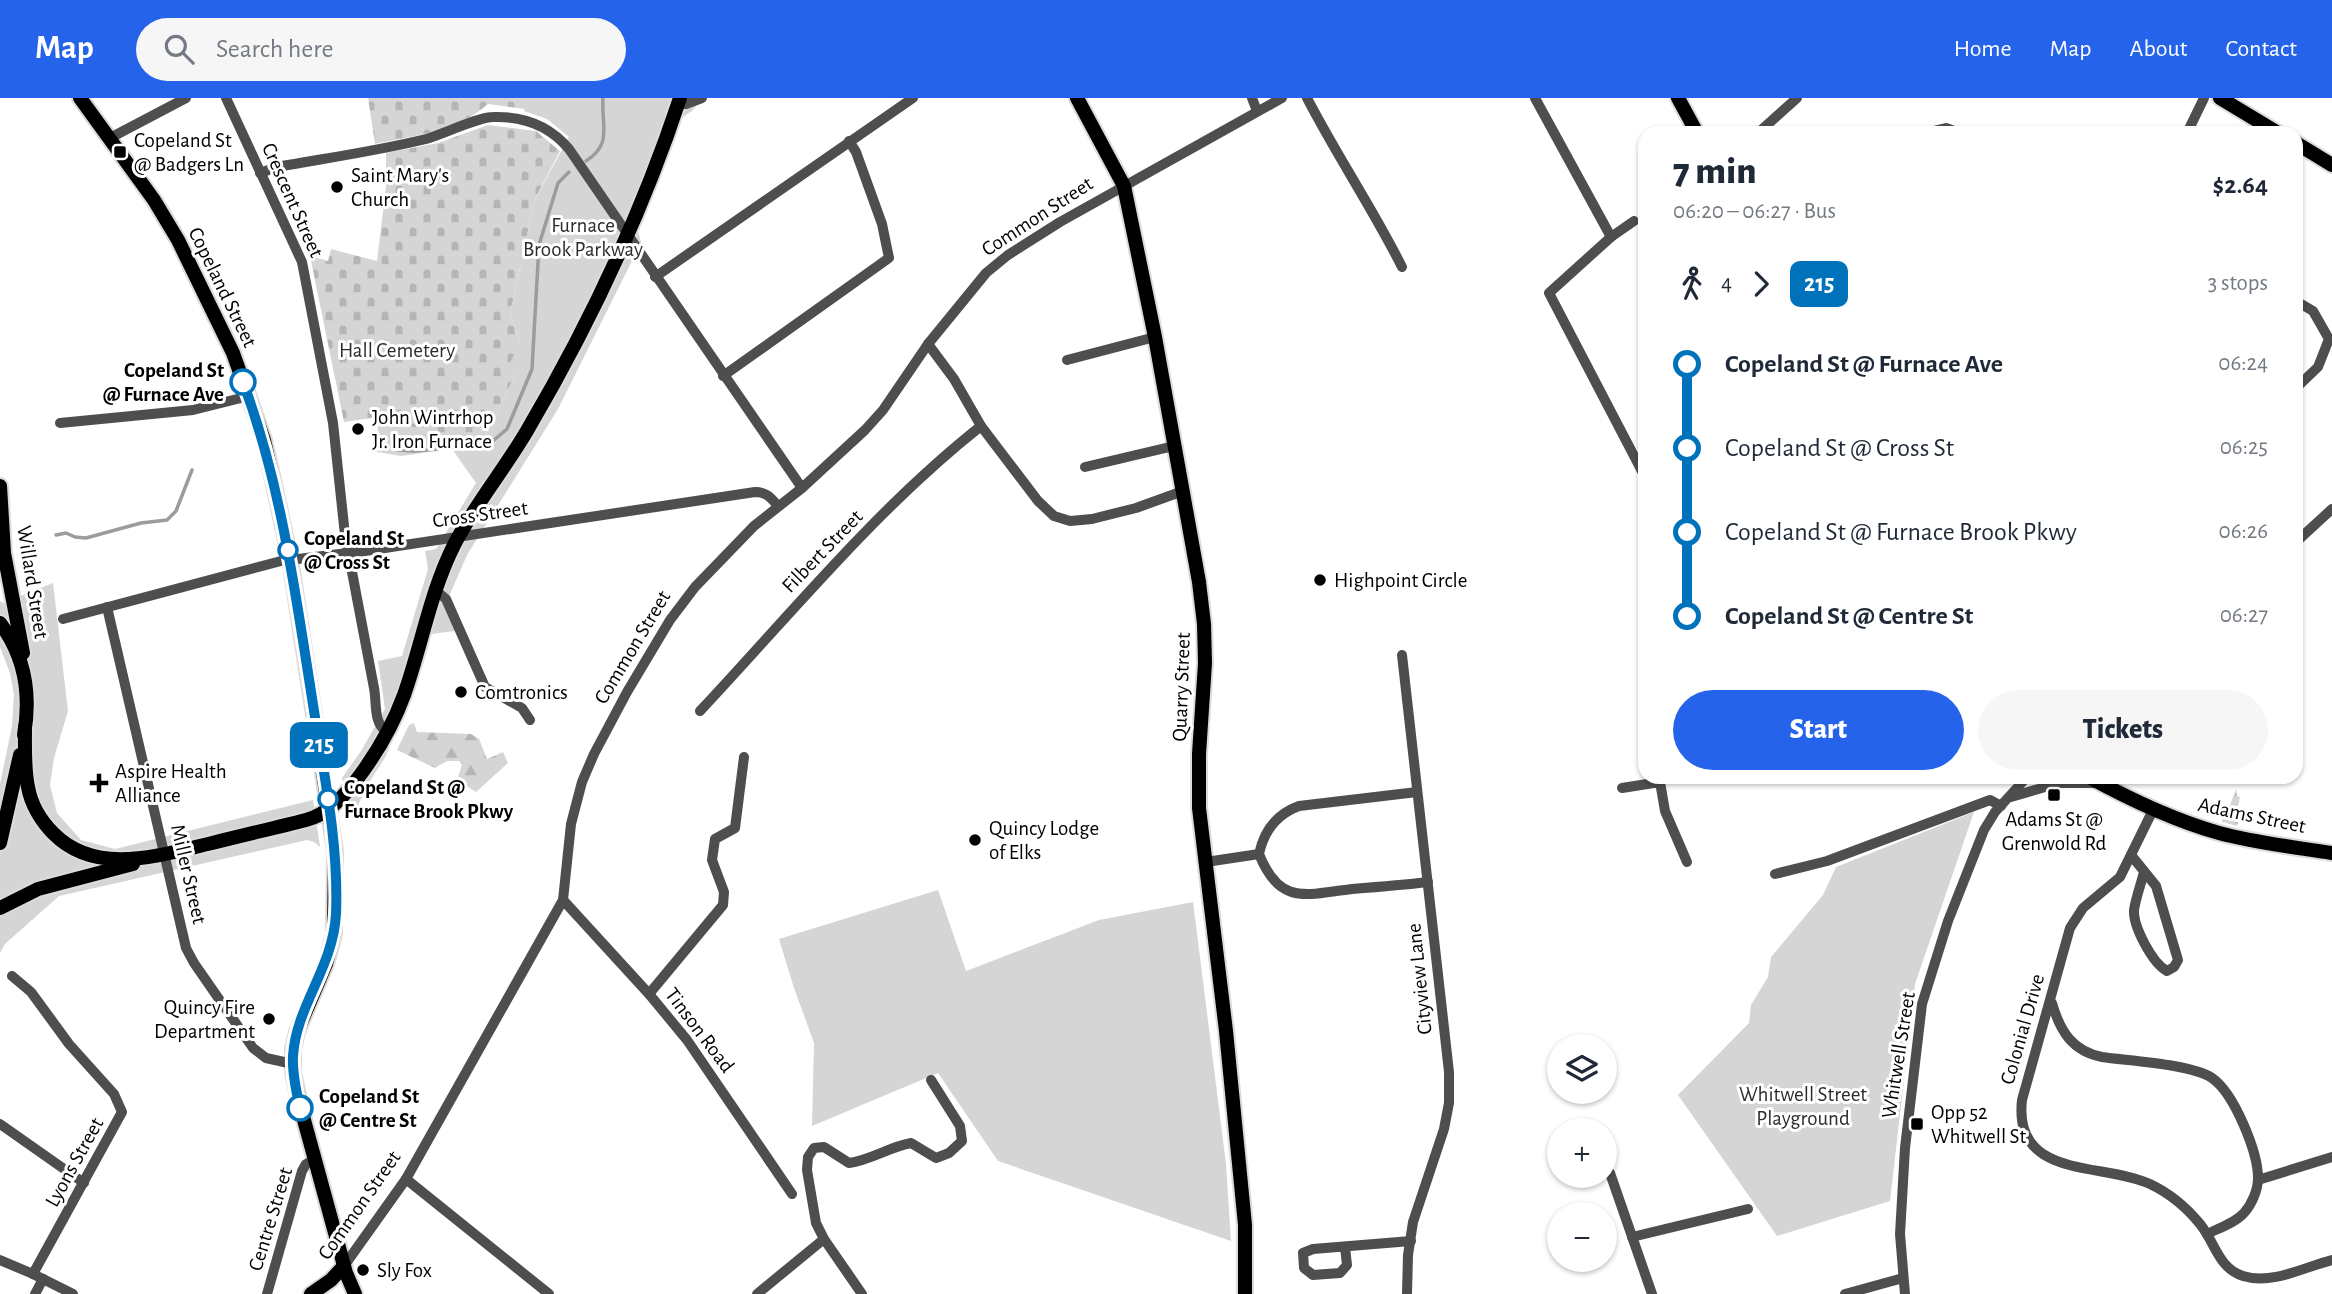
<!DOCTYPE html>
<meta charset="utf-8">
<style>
body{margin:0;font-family:"Alegreya Sans",sans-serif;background:#f6f6f7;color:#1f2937;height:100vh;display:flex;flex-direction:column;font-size:26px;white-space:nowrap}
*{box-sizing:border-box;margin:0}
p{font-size:23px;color:#747a83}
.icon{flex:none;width:38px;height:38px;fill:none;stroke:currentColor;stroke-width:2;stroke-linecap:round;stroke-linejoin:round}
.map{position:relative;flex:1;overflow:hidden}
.sheet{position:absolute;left:1638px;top:28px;width:665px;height:658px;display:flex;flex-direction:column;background:#fff;border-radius:21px;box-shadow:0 2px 5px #0004}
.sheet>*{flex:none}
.badge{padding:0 14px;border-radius:10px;font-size:24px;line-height:46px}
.tools{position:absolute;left:1547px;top:936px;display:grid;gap:14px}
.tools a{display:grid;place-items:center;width:70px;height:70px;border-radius:50%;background:#fff;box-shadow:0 2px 5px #0004;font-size:35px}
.map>.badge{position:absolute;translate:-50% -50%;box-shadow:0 0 0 4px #fff}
.legs{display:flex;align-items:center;gap:10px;height:77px;padding:0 35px;font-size:23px}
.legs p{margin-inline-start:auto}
.headline{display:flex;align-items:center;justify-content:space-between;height:119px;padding:0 35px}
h1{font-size:38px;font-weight:800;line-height:52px}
.primary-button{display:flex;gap:14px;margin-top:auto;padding:14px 35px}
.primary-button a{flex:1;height:80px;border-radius:42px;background:#2563eb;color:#fff;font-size:28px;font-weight:800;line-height:80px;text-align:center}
.primary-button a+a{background:#f6f6f7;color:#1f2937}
ul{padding:0 35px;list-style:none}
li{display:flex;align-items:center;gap:24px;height:84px;font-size:26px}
li i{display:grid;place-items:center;width:10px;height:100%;margin:0 9px;background:currentColor}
li i::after{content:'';width:18px;height:18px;margin:-9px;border:5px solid;border-radius:50%;background:#fff}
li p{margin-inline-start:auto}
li:first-child i{background:linear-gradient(#0000 50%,currentColor 0)}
li:last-child i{background:linear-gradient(currentColor 50%,#0000 0)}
header{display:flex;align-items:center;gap:42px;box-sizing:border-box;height:98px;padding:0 35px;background:#2563eb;color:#fff}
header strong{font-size:33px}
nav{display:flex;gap:38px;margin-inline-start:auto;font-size:24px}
.search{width:490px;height:63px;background:#f6f6f7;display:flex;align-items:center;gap:18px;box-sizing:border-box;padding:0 24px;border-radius:38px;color:#747a83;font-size:26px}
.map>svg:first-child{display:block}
.grass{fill:url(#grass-dots)}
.forest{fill:url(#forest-firs)}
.cemetery{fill:url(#cemetery-stones)}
.green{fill:#d5d5d5}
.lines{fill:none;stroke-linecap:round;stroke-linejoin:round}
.stream{stroke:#9c9c9c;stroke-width:3.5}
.major-casing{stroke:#dbdbdb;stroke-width:18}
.minor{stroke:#4e4e4e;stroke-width:10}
.major{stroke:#000;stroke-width:14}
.line-1-casing{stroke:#fff;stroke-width:16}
.line-1{stroke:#0072bc;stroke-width:10}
.poi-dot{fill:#000;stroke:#fff;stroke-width:2.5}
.stop-1-dot{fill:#fff;stroke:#0072bc;stroke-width:3.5}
.labels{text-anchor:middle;stroke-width:6;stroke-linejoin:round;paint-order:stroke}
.poi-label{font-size:21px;fill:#000;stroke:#fff;text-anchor:start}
.street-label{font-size:21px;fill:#000;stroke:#fff}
.park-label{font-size:21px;fill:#2c2c2c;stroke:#fff}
.stop-label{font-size:21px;font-weight:bold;fill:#000;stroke:#fff;text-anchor:start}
</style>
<header>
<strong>Map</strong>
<div class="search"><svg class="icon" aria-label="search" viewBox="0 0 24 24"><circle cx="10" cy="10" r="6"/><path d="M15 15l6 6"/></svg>Search here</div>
<nav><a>Home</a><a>Map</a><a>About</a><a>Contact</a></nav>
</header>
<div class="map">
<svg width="2332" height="1196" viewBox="0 0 2332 1196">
<defs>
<pattern id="grass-dots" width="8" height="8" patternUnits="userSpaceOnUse" patternTransform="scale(1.75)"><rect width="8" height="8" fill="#d5d5d5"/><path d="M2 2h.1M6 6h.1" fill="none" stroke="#b5b5b5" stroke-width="1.8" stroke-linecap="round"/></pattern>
<pattern id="forest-firs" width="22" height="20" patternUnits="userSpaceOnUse" patternTransform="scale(1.75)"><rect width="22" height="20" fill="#d5d5d5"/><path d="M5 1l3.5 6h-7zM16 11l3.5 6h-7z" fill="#b5b5b5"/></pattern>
<pattern id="cemetery-stones" width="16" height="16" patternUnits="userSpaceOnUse" patternTransform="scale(1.75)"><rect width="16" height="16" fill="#d5d5d5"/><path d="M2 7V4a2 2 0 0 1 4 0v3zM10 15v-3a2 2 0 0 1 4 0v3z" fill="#b5b5b5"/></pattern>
</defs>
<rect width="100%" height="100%" fill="#fff"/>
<polygon class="grass" points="2236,691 2237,698 2240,699 2237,714 2246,720 2246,723 2239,723 2237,728 2223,724 2216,706 2230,707"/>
<polygon class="forest" points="414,625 417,634 471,636 479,641 487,661 503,654 508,665 476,694 457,682 462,667 459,663 447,663 435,670 397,652 409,627"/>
<g class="cemetery">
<path d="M368,0H529L525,11L488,6C457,33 414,38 375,46Z"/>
<polygon points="488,27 536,33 560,53 535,101 510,216 520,244 516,275 483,343 468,345 378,319 344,324 310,158 328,163 331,151 377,163 386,89 386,55 438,45"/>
</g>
<g class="green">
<polygon points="529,0 703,0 692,13 674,25 636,125 641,144 632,163 558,311 467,457 447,503 455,533 431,536 386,658 368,686 352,720 342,680 361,653 385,611 378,563 402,558 428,471 425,453 436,451 476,385 452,351 401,358 377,354 378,319 468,345 483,343 516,275 507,271 520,244 510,216 535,101 569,39 547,21 524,13"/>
<polygon points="53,485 68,613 54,660 50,687 57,715 81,742 115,751 313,702 320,749 314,744 307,742 59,798 5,846 0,855 0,686 12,628 14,597 10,575 0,549 0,503 3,505"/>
<polygon points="1974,714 1915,886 1890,1103 1777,1138 1678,997 1749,925 1751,907 1768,879 1771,859 1823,797 1836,769"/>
<polygon points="938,792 966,873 1099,822 1193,804 1226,1066 1231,1143 998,1063 938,975 812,1028 814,945 794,890 779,841"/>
</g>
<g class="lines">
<g class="stream">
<path d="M586,63C613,46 601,27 603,0"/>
<polyline points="398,352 414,353 484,347 494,342 507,331 532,271 539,147 558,85 569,74"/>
<polyline points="56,437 66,435 75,439 86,440 141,425 167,422 176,413 192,372"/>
</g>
<g class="major-casing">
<g id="major">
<polyline points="80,0 154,102 178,142 233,255 264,342 273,382 290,461 335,753 334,836 326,866 297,934 293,951 293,974 301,1011 346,1175 355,1196"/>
<polyline points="1077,0 1124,88 1155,239 1199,484 1204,526 1205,565 1199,656 1199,710 1226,933 1245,1127 1245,1196"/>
<polyline points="1678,0 1697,35"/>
<polyline points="2220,0 2278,35"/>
<polyline points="2296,45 2332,67"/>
<polyline points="0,388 4,455 23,555"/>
<path d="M0,525C25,558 31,597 24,637"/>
<path d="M25,629C25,649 24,670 28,689C31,706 41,723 53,735C96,779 160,757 212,745C243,737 275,730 306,722C328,716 341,701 355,684C375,658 393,627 404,597C422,546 430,495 454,447C475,406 505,371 528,331C589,227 642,115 680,0"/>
<path d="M2089,679C2131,702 2173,722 2219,735C2256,745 2294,749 2332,755"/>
<polyline points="0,745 20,657"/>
<polyline points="0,810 38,791 133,766"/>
<polyline points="311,1196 331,1182 344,1168"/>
</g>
</g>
<g class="minor">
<path d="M226,0L302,164L333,325L345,437L374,590C377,605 373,624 386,633"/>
<polyline points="1252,0 1257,13"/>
<path d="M1307,0C1337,58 1373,111 1402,169"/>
<polyline points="1535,0 1611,139"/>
<polyline points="679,5 686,6 702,0"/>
<polyline points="1758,35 1797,0"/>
<polyline points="1925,35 1946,30 1960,35"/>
<polyline points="2187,35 2204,0"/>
<polyline points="110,40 186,0"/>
<path d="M260,75L277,69C327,60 377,53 426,41C444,36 478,19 493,19C524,18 549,27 569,51L802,390"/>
<polyline points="1634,123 1611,139 1549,195 1645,379"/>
<polyline points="655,179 913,0"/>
<polyline points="2296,203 2313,213 2329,241 2318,269 2296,290"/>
<polyline points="928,246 954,281 981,328 1038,403 1054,418 1070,423 1092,421 1136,410 1183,393"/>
<polyline points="1067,262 1155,239"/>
<polyline points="723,278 889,160 882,126 856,54 849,43"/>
<polyline points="60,325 193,312 249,298"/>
<polyline points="1085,369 1174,348"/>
<polyline points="2296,444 2332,411"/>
<polyline points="434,491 446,501 485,589 522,610 530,622"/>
<polyline points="107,509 186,850 194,865 253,950 266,960 293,966"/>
<path d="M63,521L281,463L365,453L755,394C767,394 771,400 778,408"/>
<polyline points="1402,557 1449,974 1449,1005 1444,1031 1413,1124 1408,1157 1407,1196"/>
<path d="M700,613C791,516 876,411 981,328"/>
<polyline points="1622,690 1660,684 1665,713 1687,764"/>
<path d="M1417,694L1299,708C1277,716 1264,733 1259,756C1280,809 1308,796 1352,791C1378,789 1403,787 1428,784"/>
<polyline points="2011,699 2059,685 2098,685"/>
<path d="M2153,712L2120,779L2083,810L2070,830L2022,1002C2013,1082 2103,1064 2150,1086C2169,1095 2187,1110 2200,1126C2215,1144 2218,1170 2243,1178C2273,1187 2304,1169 2332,1162"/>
<path d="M2131,757L2156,788L2178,862L2174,869L2167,873C2152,865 2133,828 2134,812C2136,799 2141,786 2144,774"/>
<polyline points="1206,764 1259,756"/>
<polyline points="1775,776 1827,763 1990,702 2001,708"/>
<polyline points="563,802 649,896 687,942 792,1096"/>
<polyline points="12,878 31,894 69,946 114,996 122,1014 33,1176"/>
<polyline points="649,896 723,807 724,794 712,762 715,741 735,730 744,659"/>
<path d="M2052,905C2060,933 2072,953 2102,959C2130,963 2191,966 2212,980C2234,995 2258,1054 2258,1080C2258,1092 2252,1106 2244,1115C2235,1125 2219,1130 2207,1136"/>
<polyline points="0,1026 84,1085"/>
<polyline points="1610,1075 1652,1196"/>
<polyline points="406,1081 549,1196"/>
<polyline points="2258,1082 2332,1059"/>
<polyline points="1632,1139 1748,1111"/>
<polyline points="1345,1149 1347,1167 1340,1175 1313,1177 1304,1170 1303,1155 1313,1151 1411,1143"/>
<polyline points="0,1162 33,1176 73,1196"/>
<polyline points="344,1168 406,1081 563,802 571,726 582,684 594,656 627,594 670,522 695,489 754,428 802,390 865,332 883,312 928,246 986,175 1008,157 1060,124 1282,0"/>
<polyline points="35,1196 43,1181"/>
<polyline points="267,1196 302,1073 306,1066 315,1061"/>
<polyline points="757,1196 824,1141"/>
<path d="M862,1196L824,1141L816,1125L807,1072L808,1059L814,1050L824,1049L849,1065C871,1062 889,1049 911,1045L936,1060L949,1055L962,1043L960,1028L931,982"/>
<polyline points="1845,1196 1903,1180"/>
<polyline points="1905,1196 1900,1136 1905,1050 1922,906 1948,823 1984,732 1995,714 2027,679"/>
</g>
<use href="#major" class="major"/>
</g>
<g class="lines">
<g class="line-1-casing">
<path id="line-1" d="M243,284C281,386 295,493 312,600C323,672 339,744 336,816C333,870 296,908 293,958C292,975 296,993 300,1010"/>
</g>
<use href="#line-1" class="line-1"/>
</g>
<g class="poi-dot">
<rect x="113" y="47" width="14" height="14" rx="3.5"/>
<circle cx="337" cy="89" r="7"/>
<circle cx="358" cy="331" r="7"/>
<circle cx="1320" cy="482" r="7"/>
<circle cx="461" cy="594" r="7"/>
<path d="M95.5 674.5h7v7h7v7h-7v7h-7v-7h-7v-7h7z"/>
<rect x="2047" y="690" width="14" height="14" rx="3.5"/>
<circle cx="975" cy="742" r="7"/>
<circle cx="269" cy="921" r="7"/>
<rect x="1910" y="1019" width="14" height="14" rx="3.5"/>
<circle cx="363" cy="1172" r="7"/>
</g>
<g class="stop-1-dot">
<circle cx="243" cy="284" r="12"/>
<circle cx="288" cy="452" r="9"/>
<circle cx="328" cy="701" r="9"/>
<circle cx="300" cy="1010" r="12"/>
</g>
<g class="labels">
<g class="poi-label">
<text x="134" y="49">Copeland St<tspan x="134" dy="24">@ Badgers Ln</tspan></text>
<text x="351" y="84">Saint Mary's<tspan x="351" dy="24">Church</tspan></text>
<text x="372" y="326">John Wintrhop<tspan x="372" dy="24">Jr. Iron Furnace</tspan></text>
<text x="1334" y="489">Highpoint Circle</text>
<text x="475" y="601">Comtronics</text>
<text x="115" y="680">Aspire Health<tspan x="115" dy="24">Alliance</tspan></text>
<text x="2054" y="728" text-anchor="middle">Adams St @<tspan x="2054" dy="24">Grenwold Rd</tspan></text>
<text x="989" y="737">Quincy Lodge<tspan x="989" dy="24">of Elks</tspan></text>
<text x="255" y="916" text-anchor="end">Quincy Fire<tspan x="255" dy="24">Department</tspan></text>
<text x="1931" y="1021">Opp 52<tspan x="1931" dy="24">Whitwell St</tspan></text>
<text x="377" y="1179">Sly Fox</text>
</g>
<g class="street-label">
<text transform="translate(293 102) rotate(66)" y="7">Crescent Street</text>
<text transform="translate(1037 118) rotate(-33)" y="7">Common Street</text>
<text transform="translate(223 189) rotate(64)" y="7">Copeland Street</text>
<text transform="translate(480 416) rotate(-8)" y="7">Cross Street</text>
<text transform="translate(822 453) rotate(-46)" y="7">Filbert Street</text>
<text transform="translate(33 484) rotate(81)" y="7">Willard Street</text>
<text transform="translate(632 549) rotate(-59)" y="7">Common Street</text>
<text transform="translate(1181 589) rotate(-88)" y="7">Quarry Street</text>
<text transform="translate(2252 717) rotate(12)" y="7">Adams Street</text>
<text transform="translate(189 776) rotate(77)" y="7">Miller Street</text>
<text transform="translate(1419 881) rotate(-96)" y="7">Cityview Lane</text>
<text transform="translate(2022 931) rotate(-74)" y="7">Colonial Drive</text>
<text transform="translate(700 932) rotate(53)" y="7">Tinson Road</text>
<text transform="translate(1898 957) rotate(-81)" y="7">Whitwell Street</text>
<text transform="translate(74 1064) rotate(-61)" y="7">Lyons Street</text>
<text transform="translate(359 1107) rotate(-55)" y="7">Common Street</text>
<text transform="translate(270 1121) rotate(-73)" y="7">Centre Street</text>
</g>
<g class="park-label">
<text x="583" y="134">Furnace<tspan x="583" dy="24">Brook Parkway</tspan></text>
<text x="397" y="259">Hall Cemetery</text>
<text x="1803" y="1003">Whitwell Street<tspan x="1803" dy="24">Playground</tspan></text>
</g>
<g class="stop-label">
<text x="224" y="279" text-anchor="end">Copeland St<tspan x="224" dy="24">@ Furnace Ave</tspan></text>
<text x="304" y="447">Copeland St<tspan x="304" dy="24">@ Cross St</tspan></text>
<text x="344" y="696">Copeland St @<tspan x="344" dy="24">Furnace Brook Pkwy</tspan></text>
<text x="319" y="1005">Copeland St<tspan x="319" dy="24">@ Centre St</tspan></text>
</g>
</g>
</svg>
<div class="tools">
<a><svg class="icon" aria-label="layers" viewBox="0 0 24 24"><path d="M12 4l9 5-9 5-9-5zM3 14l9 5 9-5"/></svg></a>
<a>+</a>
<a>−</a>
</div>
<b class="badge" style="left:319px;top:647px;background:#0072bc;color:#fff">215</b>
<section class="sheet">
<div class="headline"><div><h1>7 min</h1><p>06:20 – 06:27 · Bus</p></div><b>$2.64</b></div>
<div class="legs"><svg class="icon" aria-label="walk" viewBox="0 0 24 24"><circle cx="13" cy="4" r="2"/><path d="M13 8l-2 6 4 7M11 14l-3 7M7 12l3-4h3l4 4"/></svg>4<svg class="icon" aria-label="forward" viewBox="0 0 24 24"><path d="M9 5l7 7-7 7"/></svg><b class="badge" style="background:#0072bc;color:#fff">215</b><p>3 stops</p></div>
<ul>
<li><i style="color:#0072bc"></i><b>Copeland St @ Furnace Ave</b><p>06:24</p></li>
<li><i style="color:#0072bc"></i><span>Copeland St @ Cross St</span><p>06:25</p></li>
<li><i style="color:#0072bc"></i><span>Copeland St @ Furnace Brook Pkwy</span><p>06:26</p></li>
<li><i style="color:#0072bc"></i><b>Copeland St @ Centre St</b><p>06:27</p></li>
</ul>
<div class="primary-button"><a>Start</a><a>Tickets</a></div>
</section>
</div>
